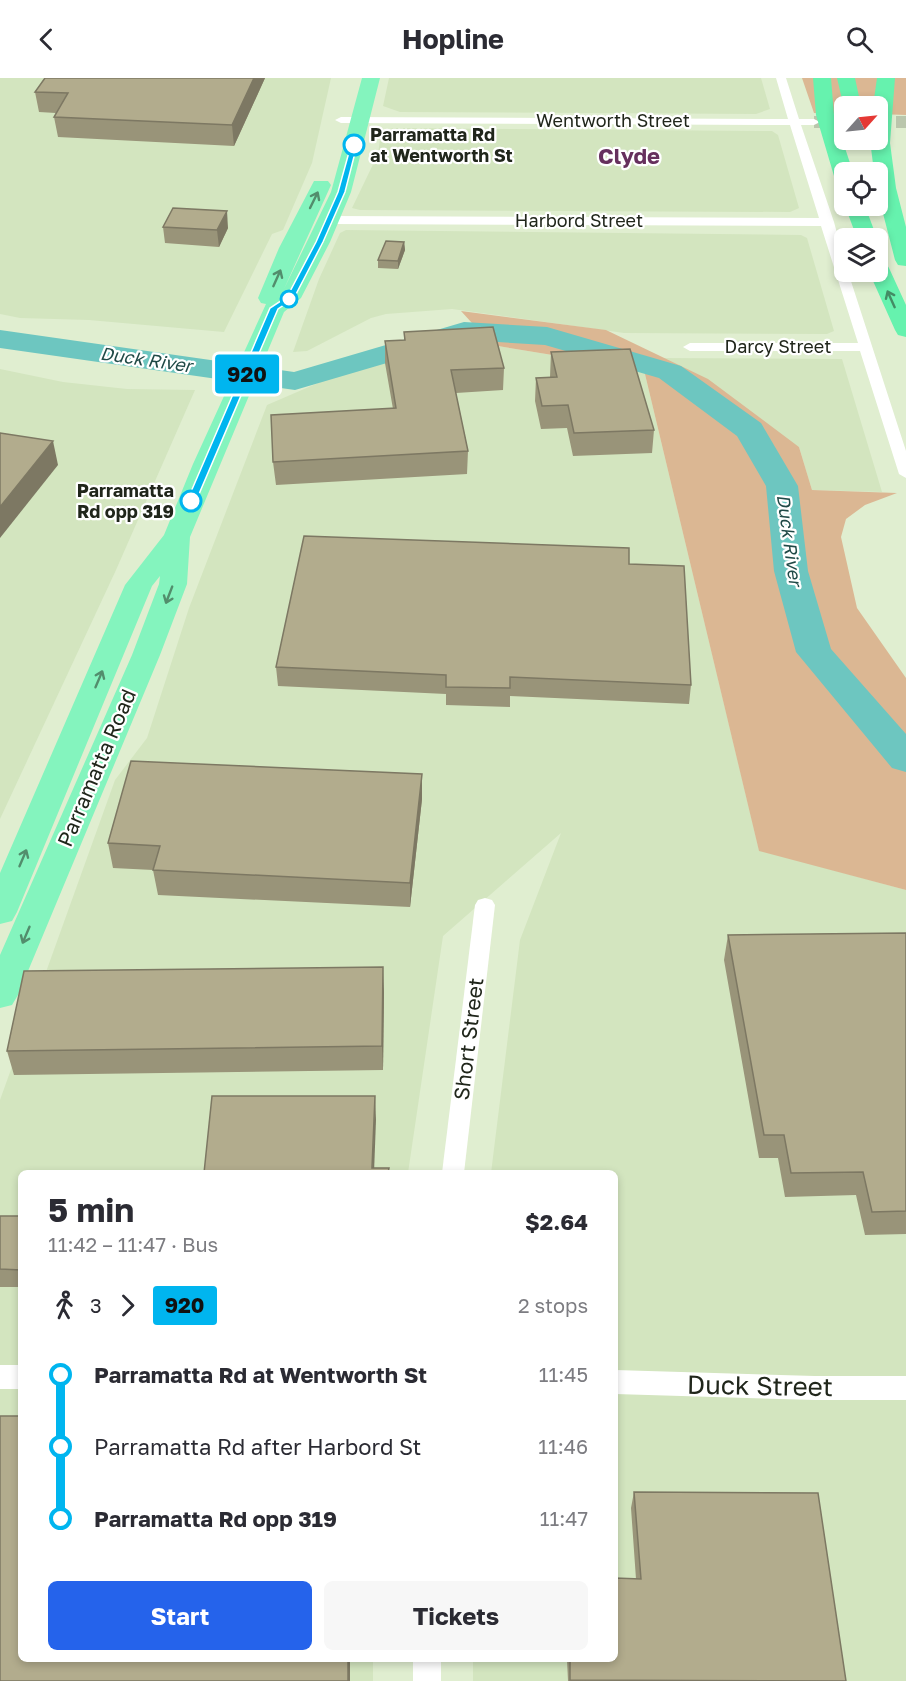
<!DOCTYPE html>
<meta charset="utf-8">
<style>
body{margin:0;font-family:"Golos Text",sans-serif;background:#f7f7f7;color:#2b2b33;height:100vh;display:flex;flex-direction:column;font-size:22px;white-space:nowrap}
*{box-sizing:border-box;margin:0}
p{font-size:20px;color:#7c7c81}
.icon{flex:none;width:33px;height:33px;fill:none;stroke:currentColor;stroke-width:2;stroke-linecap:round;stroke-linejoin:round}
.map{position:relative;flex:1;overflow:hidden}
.sheet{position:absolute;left:18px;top:1092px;width:600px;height:492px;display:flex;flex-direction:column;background:#fff;border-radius:9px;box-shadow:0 3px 9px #0003}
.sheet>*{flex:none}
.badge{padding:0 12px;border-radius:4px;font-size:21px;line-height:39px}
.needle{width:39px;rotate:63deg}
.tools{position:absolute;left:834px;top:18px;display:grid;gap:12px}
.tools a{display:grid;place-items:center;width:54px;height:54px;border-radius:9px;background:#fff;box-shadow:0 3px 9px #0003;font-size:30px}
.map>.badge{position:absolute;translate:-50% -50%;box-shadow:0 0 0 3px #fff}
.legs{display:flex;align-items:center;gap:9px;height:66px;padding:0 30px;font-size:20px}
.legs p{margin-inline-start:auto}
.headline{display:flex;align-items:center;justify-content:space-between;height:102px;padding:0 30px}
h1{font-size:33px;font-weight:700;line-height:45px}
.primary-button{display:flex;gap:12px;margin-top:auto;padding:12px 30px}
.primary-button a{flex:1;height:69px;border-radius:9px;background:#2563eb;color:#fff;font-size:24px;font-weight:700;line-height:69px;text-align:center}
.primary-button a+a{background:#f7f7f7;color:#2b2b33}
ul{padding:0 30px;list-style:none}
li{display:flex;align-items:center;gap:21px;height:72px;font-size:22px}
li i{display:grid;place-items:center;width:9px;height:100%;margin:0 8px;background:currentColor}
li i::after{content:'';width:15px;height:15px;margin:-8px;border:4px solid;border-radius:50%;background:#fff}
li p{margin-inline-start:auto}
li:first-child i{background:linear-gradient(#0000 50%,currentColor 0)}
li:last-child i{background:linear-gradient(currentColor 50%,#0000 0)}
header{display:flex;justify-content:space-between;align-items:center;height:78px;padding:0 30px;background:#fff;font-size:27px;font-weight:700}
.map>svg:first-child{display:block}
.built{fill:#d3e5bf}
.green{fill:#dbb793}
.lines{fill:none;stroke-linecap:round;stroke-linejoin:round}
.river{fill:#6dc6c0;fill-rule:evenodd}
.minor-tunnel{stroke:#bac6ac;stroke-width:12;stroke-dasharray:12 6;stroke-linecap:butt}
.minor{fill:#fff;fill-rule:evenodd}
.trunk{fill:#84f4be;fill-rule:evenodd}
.motorway{fill:#66f2ae;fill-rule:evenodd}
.wall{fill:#999479}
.shaded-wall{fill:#7d7863}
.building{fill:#b2ac8d;stroke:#7d7863;stroke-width:1.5}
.oneway{stroke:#528d6c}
.oneway2{stroke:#438c64}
.line-1{fill:#00b5ef;stroke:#fff;stroke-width:1.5}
.stop-1-dot{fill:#fff;stroke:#00b5ef;stroke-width:3}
.labels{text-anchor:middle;stroke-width:4.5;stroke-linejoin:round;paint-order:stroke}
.far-street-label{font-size:18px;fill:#20261b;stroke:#fff}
.far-stop-label{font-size:18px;font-weight:bold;fill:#20261b;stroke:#fff;text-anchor:start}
.far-water-label{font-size:18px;font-style:italic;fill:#204a47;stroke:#fff}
.street-label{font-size:21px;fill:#20261b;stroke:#fff}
.far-district-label{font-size:22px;font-weight:bold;fill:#66305d;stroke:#fff}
.near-street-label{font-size:26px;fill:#20261b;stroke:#fff}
</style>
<header><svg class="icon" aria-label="back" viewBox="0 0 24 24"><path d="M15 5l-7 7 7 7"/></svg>Hopline<svg class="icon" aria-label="search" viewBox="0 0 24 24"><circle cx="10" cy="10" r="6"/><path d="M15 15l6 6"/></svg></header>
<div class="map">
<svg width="906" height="1603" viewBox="0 0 906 1603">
<rect width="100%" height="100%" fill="#e0eed0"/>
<g class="built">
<polygon points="0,0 331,0 312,85 283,152 272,156 224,254 89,242 20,240 0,236"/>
<polygon points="389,0 761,0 770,31 756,36 400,34 383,28"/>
<polygon points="393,50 772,53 778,57 799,130 790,134 360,132 352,130 378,76 381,54"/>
<polygon points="346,152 801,157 807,160 834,253 827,256 624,255 452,231 386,236 371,240 307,273 293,274 319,201 340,155"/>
<polygon points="492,267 644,292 759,772 906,812 906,1603 473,1603 473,1581 615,1581 615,1095 491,1095 520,862 561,755 443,858 408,1095 21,1095 21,1581 373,1581 373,1603 0,1603 0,1022 115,702 147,660 189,530 267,327 369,283"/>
<polygon points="655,280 842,281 882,414 812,412 799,369"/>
<polygon points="0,291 63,304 127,311 195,312 116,492 0,741"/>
</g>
<g class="green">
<polygon points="802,0 906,0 906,37 878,36 878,28 844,28 844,36 814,35"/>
<polygon points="461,233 606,252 708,301 799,369 812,412 897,415 865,427 846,441 841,459 857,530 906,600 906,812 759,773 644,292 492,267"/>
</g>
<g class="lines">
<polygon class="river" points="464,244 547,249 681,288 761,345 798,408 808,493 831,571 906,656 906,694 892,690 796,574 774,493 766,408 737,358 659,300 545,267 465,262 295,312 0,270 0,252 294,294"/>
<g class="minor-tunnel">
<polyline points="814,44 844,44"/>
<polyline points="878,44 906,44"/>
</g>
<g class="minor">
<polygon points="776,0 786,0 799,41 814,41 820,44 814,47 801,47 834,144 844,181 844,194 848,194 906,373 906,400 899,396 860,273 690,273 683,269 690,265 858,265 821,148 329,146 323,142 329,138 819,140 790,47 341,45 335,42 341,39 788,41"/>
<polygon points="485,820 492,822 495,827 464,1095 442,1095 475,827 478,822"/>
<rect x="0" y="1287" width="21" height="24"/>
<polygon points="615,1292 815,1298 906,1298 906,1322 815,1322 615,1316"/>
<rect x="413" y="1581" width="28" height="22"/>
</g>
<polygon class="trunk" points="362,0 380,0 351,114 330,164 301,220 284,234 190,459 187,506 160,577 18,917 12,927 0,930 0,877 132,577 159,506 160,498 152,508 17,834 12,843 0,846 0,795 125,507 164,457 193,386 266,226 261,225 258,220 279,170 314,103 328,103 331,107 284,211 331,114"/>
<g class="motorway">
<polygon points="813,0 831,0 834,37 853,94 844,94 844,104 837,102 834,98 816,37"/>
<polygon points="837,0 855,0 861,28 844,28 844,30"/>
<polygon points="877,0 895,0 890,65 896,110 906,149 906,188 898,187 895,182 878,116 878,94 874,94 870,62 878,62 878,28 873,28"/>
<polygon points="845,128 865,128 877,160 857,160"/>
<polygon points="878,184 886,185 889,190 906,227 906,259 898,257 895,252 869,194 878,194"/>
</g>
</g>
<g class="wall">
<polygon points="265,0 234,68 58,59 54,39 56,35 39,34 35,14"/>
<polygon points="163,149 228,150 219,169 165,165"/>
<polygon points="404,164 405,172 398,191 378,190 378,182"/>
<polygon points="404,254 504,290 503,312 456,315 468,373 467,396 276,407 273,384 393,331 385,285 385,263 404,262"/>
<polygon points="551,274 654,352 652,375 573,378 567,350 541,351 535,323 536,300 550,299"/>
<polygon points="629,486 691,607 689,626 510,618 510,629 446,627 446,616 278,608 276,589"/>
<polygon points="422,721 410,829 158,817 153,792 113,790 108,765"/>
<polygon points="906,855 906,1156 865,1157 856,1117 785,1119 778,1080 759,1080 724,882 728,857"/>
<polygon points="384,913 383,992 14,997 7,973"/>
<rect x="0" y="1138" width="21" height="71"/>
<polygon points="634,1414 846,1603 568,1603 567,1581 615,1581 636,1501 631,1430"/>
</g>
<g class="shaded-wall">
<polygon points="254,0 265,0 234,68 232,47"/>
<polygon points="227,133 228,150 219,169 217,152"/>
<polygon points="404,164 405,172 398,191 398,183"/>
<polygon points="53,363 58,387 0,460 0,429"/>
<polygon points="422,696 422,721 410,829 410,805"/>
<polygon points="383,889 384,913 383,992 382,968"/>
<polygon points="375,1018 376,1042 374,1095 372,1095"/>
<rect x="348" y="1581" width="2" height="22"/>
</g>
<g class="building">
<polygon points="45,0 254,0 232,47 54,39 68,15 35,14"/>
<polygon points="173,130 227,133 217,152 163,149"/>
<polygon points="386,163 404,164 398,183 378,182"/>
<polygon points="493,249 504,290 451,292 468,373 273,384 271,337 396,330 385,263 405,262 404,254"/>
<polygon points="630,271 654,352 574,355 568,327 542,328 536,300 557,299 551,274"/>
<polygon points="0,355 53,363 0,429"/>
<polygon points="304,458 629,470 629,486 684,488 691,607 510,599 510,610 446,609 446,597 276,589"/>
<polygon points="131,683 422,696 410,805 153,792 160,768 108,765"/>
<polygon points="906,855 906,1133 872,1134 863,1094 791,1095 784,1057 764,1057 728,857"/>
<polygon points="383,889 382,968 7,973 24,893"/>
<polygon points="212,1018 375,1018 372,1090 389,1090 388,1095 204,1095"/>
<polygon points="0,1138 21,1138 21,1192 0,1191"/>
<polygon points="0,1338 21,1338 21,1581 348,1581 348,1603 0,1603"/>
<polygon points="634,1414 818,1415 846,1603 570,1602 570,1581 615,1581 615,1500 641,1501"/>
</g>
<defs><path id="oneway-shaft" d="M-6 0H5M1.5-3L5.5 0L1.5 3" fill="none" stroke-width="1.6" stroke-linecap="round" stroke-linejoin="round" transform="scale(1.5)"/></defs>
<g class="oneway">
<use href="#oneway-shaft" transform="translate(314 122) rotate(-64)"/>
<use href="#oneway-shaft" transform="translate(277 200) rotate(-66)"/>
<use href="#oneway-shaft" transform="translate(169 517) rotate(111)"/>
<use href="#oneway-shaft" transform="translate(99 601) rotate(-67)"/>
<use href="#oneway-shaft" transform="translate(23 780) rotate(-67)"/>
<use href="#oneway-shaft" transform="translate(26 857) rotate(113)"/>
</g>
<use class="oneway2" href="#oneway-shaft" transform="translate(891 221) rotate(-114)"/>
<polygon class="line-1" points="354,65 357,67 345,114 323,164 294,220 278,231 196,423 188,424 187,423 270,230 287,219 316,164 338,114 351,67"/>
<g class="stop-1-dot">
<circle cx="354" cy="67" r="10"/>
<circle cx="289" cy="221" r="8"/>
<circle cx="191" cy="423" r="10"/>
</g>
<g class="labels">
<g class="far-street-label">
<text x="613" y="49">Wentworth Street</text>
<text x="579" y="149">Harbord Street</text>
<text x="778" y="275">Darcy Street</text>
</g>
<g class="far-stop-label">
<text x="370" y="63">Parramatta Rd<tspan x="370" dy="21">at Wentworth St</tspan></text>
<text x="174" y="419" text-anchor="end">Parramatta<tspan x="174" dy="21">Rd opp 319</tspan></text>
</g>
<g class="far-water-label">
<text transform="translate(146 282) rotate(8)" y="6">Duck River</text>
<text transform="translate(789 462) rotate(82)" y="6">Duck River</text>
</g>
<g class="street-label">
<text transform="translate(97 690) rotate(-67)" y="7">Parramatta Road</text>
<text transform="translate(469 961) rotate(-83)" y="7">Short Street</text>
</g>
<g class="far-district-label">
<text x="629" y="86">Clyde</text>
</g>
<g class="near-street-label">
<text transform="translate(760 1308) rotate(1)" y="9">Duck Street</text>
</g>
</g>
</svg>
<div class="tools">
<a><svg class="needle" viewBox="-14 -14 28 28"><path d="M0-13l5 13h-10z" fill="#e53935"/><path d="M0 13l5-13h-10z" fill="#7c7c81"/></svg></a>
<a><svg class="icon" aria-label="locate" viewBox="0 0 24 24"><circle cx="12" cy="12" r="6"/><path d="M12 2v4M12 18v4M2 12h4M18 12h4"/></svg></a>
<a><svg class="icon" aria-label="layers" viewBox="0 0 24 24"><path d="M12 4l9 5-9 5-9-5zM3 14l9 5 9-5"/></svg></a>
</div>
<b class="badge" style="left:247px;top:296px;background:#00b5ef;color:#111">920</b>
<section class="sheet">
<div class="headline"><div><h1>5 min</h1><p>11:42 – 11:47 · Bus</p></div><b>$2.64</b></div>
<div class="legs"><svg class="icon" aria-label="walk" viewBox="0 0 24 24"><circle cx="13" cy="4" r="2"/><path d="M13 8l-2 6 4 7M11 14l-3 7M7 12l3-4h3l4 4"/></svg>3<svg class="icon" aria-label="forward" viewBox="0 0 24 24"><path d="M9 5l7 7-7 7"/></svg><b class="badge" style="background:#00b5ef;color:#111">920</b><p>2 stops</p></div>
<ul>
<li><i style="color:#00b5ef"></i><b>Parramatta Rd at Wentworth St</b><p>11:45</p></li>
<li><i style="color:#00b5ef"></i><span>Parramatta Rd after Harbord St</span><p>11:46</p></li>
<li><i style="color:#00b5ef"></i><b>Parramatta Rd opp 319</b><p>11:47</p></li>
</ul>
<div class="primary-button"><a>Start</a><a>Tickets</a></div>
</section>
</div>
